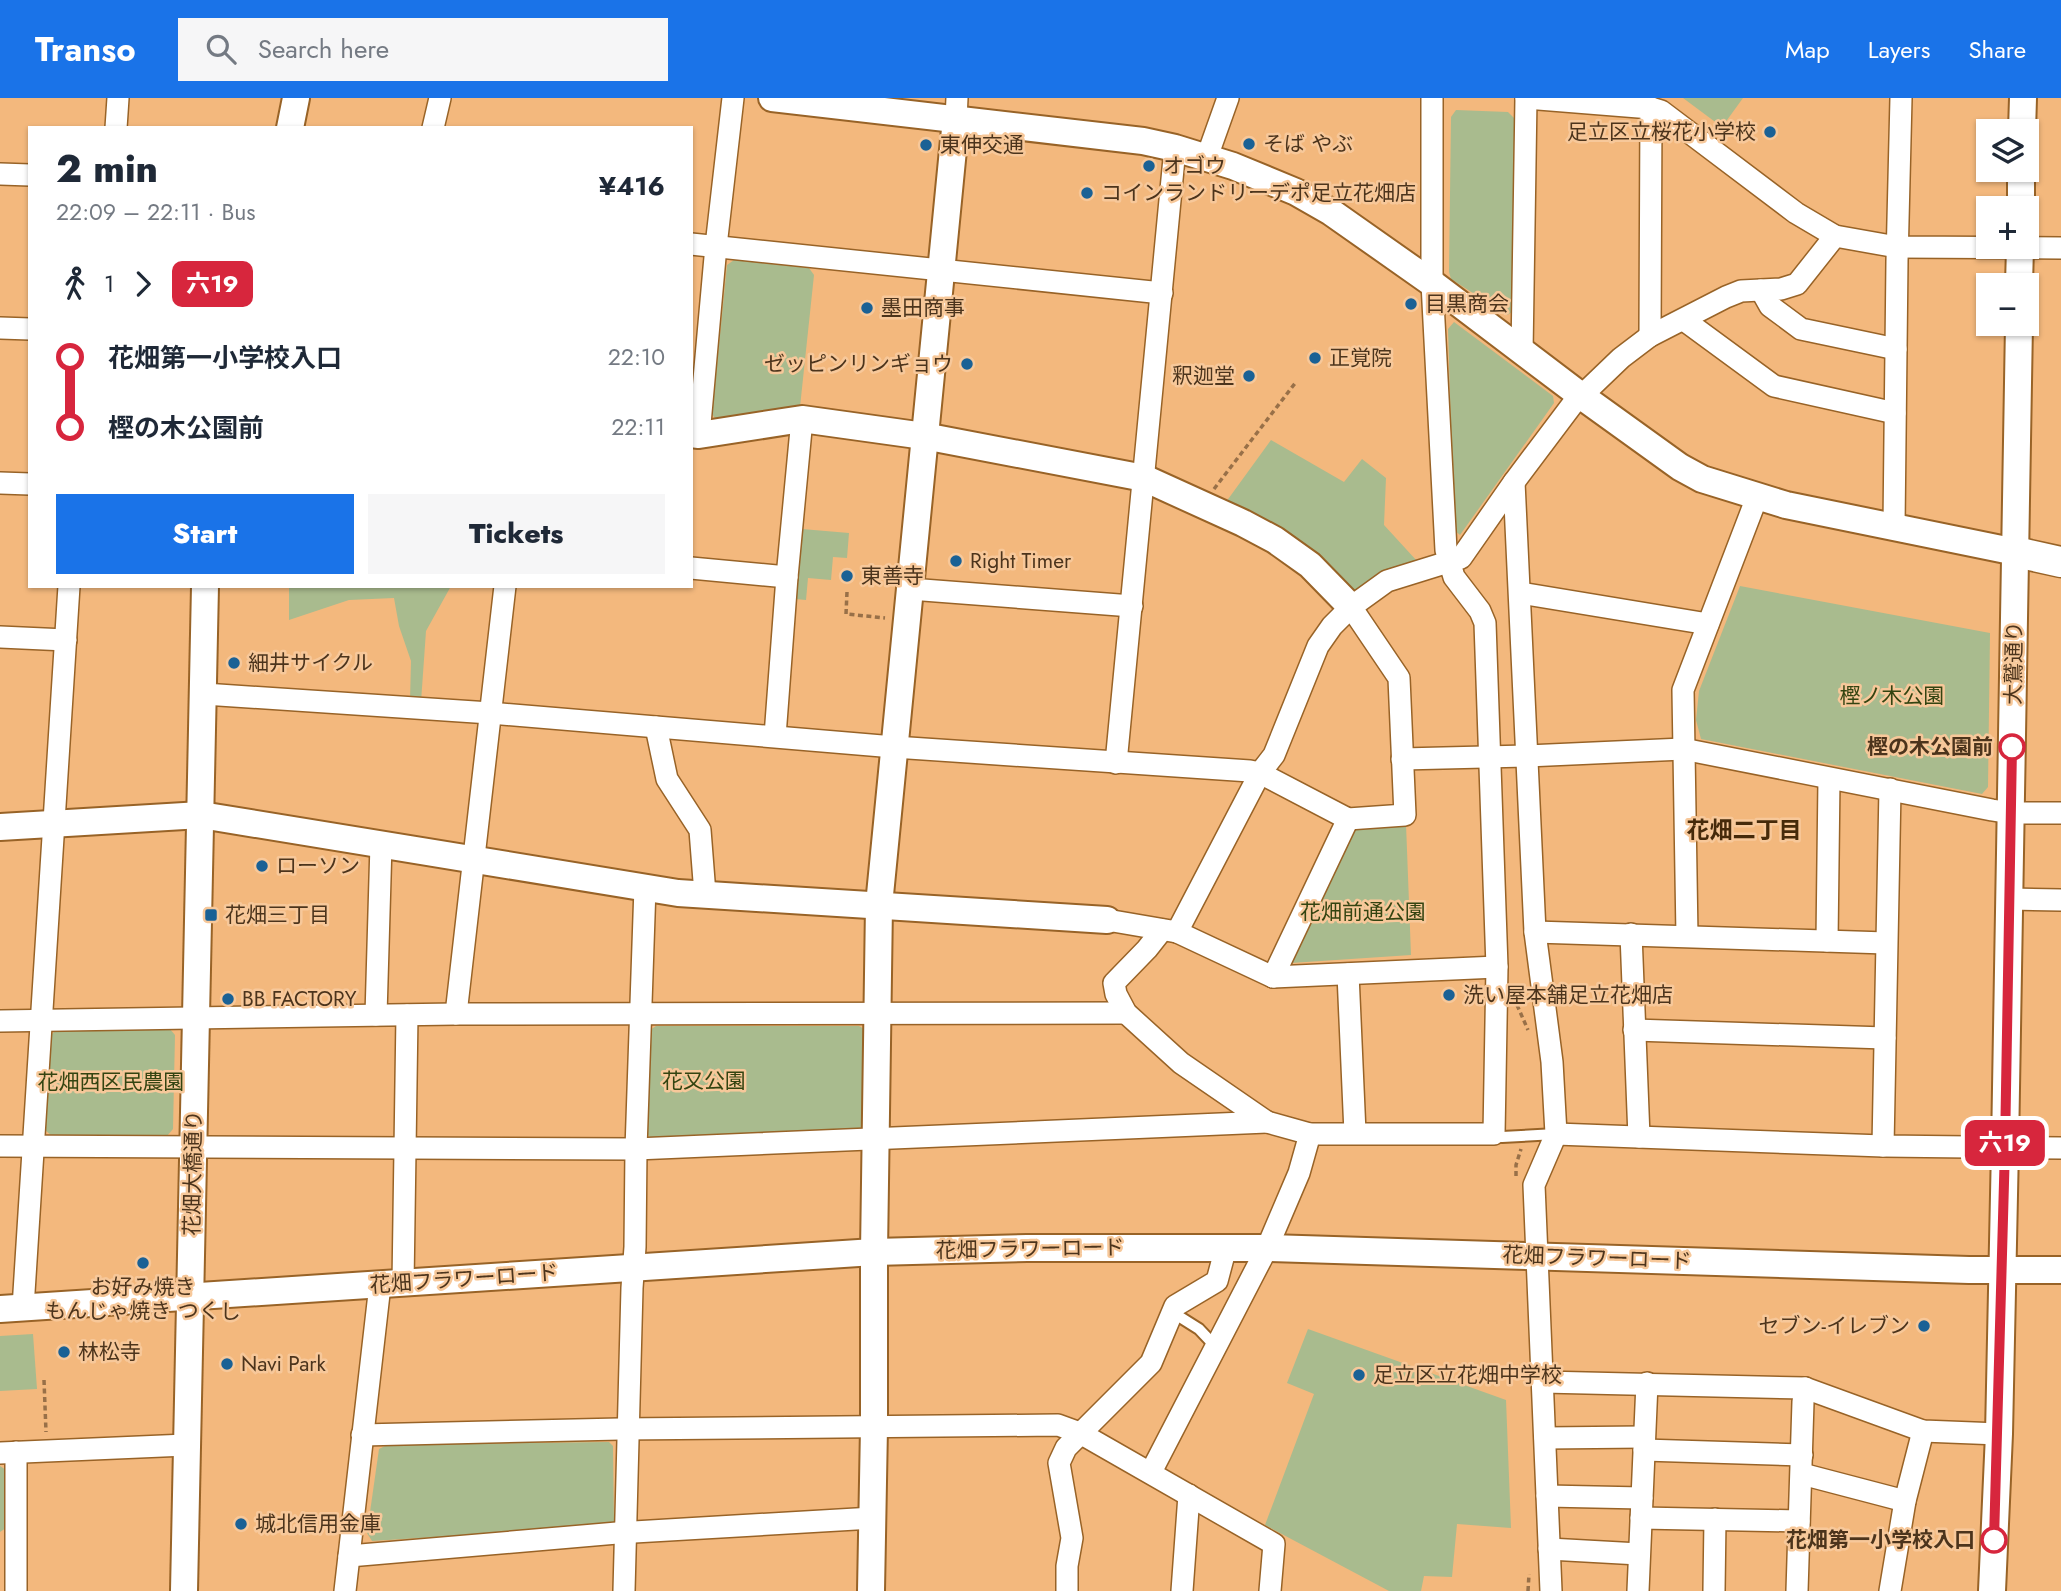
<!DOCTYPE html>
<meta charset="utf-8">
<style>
body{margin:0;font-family:Jost,"Noto Sans JP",sans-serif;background:#f6f6f7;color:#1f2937;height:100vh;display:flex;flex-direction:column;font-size:26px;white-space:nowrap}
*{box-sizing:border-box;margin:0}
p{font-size:23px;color:#747a83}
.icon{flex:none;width:38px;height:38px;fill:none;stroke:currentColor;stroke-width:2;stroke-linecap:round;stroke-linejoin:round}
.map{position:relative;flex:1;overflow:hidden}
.panel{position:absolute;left:28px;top:28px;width:665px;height:462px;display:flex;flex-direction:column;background:#fff;border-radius:0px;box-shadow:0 2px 5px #0004}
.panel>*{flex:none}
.badge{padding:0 14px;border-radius:10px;font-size:24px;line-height:46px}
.buttons{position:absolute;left:1976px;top:21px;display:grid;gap:14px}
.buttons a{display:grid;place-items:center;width:63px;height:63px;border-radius:0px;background:#fff;box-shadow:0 2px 5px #0004;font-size:35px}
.map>.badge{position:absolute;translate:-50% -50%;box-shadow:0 0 0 4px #fff}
.legs{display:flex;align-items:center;gap:10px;height:77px;padding:0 28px;font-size:23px}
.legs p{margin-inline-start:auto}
.summary{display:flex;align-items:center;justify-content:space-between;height:119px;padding:0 28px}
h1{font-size:38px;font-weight:800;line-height:52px}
.action{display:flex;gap:14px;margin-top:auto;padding:14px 28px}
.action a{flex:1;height:80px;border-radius:0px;background:#1a73e8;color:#fff;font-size:28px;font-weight:800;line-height:80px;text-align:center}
.action a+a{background:#f6f6f7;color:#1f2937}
ul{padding:0 28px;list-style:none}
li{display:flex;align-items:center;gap:24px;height:70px;font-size:26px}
li i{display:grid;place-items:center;width:10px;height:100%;margin:0 9px;background:currentColor}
li i::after{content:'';width:18px;height:18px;margin:-9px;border:5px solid;border-radius:50%;background:#fff}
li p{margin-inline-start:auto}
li:first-child i{background:linear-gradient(#0000 50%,currentColor 0)}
li:last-child i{background:linear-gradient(currentColor 50%,#0000 0)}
header{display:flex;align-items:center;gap:42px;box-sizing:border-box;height:98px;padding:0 35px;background:#1a73e8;color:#fff}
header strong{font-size:33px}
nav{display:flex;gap:38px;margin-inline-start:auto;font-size:24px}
.search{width:490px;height:63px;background:#f6f6f7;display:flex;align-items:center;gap:18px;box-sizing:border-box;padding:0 24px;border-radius:0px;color:#747a83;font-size:26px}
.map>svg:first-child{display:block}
.green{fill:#a9bb8e}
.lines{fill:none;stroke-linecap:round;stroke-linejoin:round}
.service-casing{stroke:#986327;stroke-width:14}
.minor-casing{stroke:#986327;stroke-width:24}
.tertiary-casing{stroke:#986327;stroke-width:30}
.secondary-casing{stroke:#986327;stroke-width:33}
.path{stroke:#987048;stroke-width:3.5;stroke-dasharray:5 3.5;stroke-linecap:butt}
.service{stroke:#fff;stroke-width:10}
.minor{stroke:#fff;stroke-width:21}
.tertiary{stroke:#fff;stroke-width:26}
.secondary{stroke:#fff;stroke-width:30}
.line-1-casing{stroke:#fff;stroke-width:16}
.line-1{stroke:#d7263d;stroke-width:10}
.poi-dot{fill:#1a6195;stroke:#f7c89a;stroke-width:2.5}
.stop-1-dot{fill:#fff;stroke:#d7263d;stroke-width:3.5}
.labels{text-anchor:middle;stroke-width:5;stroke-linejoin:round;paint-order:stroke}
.poi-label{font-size:21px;fill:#4c341c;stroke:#f7c89a;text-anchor:start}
.street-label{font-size:21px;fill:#4c341c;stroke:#f7c89a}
.park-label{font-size:21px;fill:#341;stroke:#f7c89a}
.stop-label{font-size:21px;font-weight:bold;fill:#4c341c;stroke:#f7c89a;text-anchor:end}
.neighbourhood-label{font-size:23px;font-weight:bold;fill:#462a0a;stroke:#f7c89a}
</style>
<header>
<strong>Transo</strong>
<div class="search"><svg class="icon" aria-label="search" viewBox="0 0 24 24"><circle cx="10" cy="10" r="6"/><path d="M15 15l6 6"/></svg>Search here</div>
<nav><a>Map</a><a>Layers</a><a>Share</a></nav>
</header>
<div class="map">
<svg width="2061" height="1493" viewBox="0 0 2061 1493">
<rect width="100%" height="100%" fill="#f3b87d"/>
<g class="green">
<polygon points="1683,0 1743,0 1722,29"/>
<polygon points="1456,12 1508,14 1514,20 1514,213 1507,217 1451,181 1449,174 1451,19"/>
<polygon points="734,162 809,170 814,177 800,309 717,323 712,316 727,167"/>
<polygon points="1454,224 1553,298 1554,305 1460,437 1454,432 1448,231"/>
<path d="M1271,342L1344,384L1362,361L1386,380L1384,427L1417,463C1393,470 1376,473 1358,492L1351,491L1226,404Z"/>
<polygon points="802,431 849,435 847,460 833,459 831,482 808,480 806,502 795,501"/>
<polygon points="289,488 451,488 426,533 421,604 410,603 411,563 399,528 394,500 349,502 289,522"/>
<polygon points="1740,488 1990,535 1988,689 1982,696 1701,641 1696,622 1699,593"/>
<polygon points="1406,726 1411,857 1291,865 1351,731"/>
<polygon points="656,928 859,928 864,931 863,1026 860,1030 653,1042 648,1037 650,932"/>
<polygon points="169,930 175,937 173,1031 167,1038 52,1038 45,1032 51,937 57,931"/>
<polygon points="1308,1231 1506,1302 1511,1430 1457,1426 1452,1479 1424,1478 1421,1493 1389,1493 1265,1427 1314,1296 1287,1285"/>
<polygon points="33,1236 37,1291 0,1293 0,1238"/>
<polygon points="609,1344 613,1348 614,1424 609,1428 372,1443 367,1435 379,1351 387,1347"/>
<polygon points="0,1368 6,1372 6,1430 0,1434"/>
</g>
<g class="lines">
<g class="service-casing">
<g id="service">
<polyline points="1494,1036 1502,1039 1556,1036"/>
<polyline points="1172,1214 1199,1231 1216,1249"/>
</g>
</g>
<g class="minor-casing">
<g id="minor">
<polyline points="1526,0 1651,10 1661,13 1796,115 1835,138 1897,149 2061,150"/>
<polyline points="956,21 957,0"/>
<polyline points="116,30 118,0"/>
<polyline points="433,30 440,0"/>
<polyline points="1207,59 1228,0"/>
<polyline points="0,76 30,77"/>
<polyline points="691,146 1162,195"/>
<polyline points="1761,192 1770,208 1801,231 1896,251"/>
<polyline points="1684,222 1774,288 1895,315"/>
<polyline points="0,230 30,231"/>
<polyline points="1650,238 1651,10"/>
<polyline points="1522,254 1526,0"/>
<polyline points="699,337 716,148 733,0"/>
<polyline points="1514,384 1535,834 1552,964 1556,1036 1534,1087 1551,1493"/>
<polyline points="0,385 30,386"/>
<polyline points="1894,428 1897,163 1901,0"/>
<polyline points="691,470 787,479"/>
<polyline points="910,491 1132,508"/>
<polyline points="1520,495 1708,526"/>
<polyline points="0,539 66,542"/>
<polyline points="204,596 490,615 894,649 1250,673 1260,675 1348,721 1405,717 1399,580 1351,509"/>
<polyline points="656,629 667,681 700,732 705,796"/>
<polyline points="775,638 787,479 802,321"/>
<polyline points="1402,661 1527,658 1683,651 1992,712 2011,715 2061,715"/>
<polyline points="1116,665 1175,50"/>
<polyline points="2010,801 2061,802"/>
<polyline points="1107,822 1177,834 1273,879 1497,869"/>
<polyline points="1162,832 1147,851 1114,885 1116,896 1126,915 1181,965 1267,1024 1310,1036 1494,1036 1497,869 1485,525 1480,513 1454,479 1446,452 1432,185 1432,0"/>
<polyline points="1177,834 1260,675 1274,657 1318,548 1332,528 1351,509 1387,483 1461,460 1514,384 1572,307 1621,260 1650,238 1726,199 1741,193 1781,191 1797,186 1835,138"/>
<polyline points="1535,834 1886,845"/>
<polyline points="1631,836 1639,1039"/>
<polyline points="1687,838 1683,592 1757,399"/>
<polyline points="1827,843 1829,681"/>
<polyline points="1348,876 1355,1035"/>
<polyline points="1273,879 1348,721"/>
<polyline points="456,916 505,488"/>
<polyline points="376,917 381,746"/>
<polyline points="0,923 456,916 1126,915"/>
<polyline points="1634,932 1885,940"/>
<polyline points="1556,1036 1883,1048 2061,1050"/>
<polyline points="0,1048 636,1051 1267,1024"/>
<polyline points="1883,1048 1890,691"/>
<polyline points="403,1186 407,917"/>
<polyline points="23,1210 69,488"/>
<polyline points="1543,1284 1805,1290 1923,1333 1999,1336"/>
<polyline points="362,1337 620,1331 1058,1327 1080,1335 1274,1446 1270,1493"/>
<polyline points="1545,1340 1644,1339"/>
<polyline points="1644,1352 1802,1357"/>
<polyline points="0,1355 186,1347"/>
<polyline points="1151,1374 1267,1150 1299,1075 1310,1036"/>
<polyline points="1802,1376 1905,1403"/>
<polyline points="1547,1398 1642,1400"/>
<polyline points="1641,1420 1799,1423"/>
<polyline points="1549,1451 1639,1456"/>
<polyline points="349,1458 617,1435 873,1420"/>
<polyline points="16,1493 16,1354"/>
<polyline points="345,1493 380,1187"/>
<polyline points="624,1493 632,1190 635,1149 636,1051 645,789"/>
<polyline points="1067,1493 1067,1468 1072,1440 1059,1365 1066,1350 1151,1265 1175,1208 1217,1183 1226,1149"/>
<polyline points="1182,1493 1189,1397"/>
<polyline points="1638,1493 1647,1285"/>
<polyline points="1714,1493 1715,1421"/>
<polyline points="1797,1493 1803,1304 1805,1290"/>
<polyline points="1890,1493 1905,1403 1923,1333"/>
</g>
</g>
<g class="tertiary-casing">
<g id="tertiary">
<polyline points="772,0 1143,43 1175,50 1233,68 1296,94 1331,114 1432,185 1580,297 1680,369 1702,381 1786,407 2016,454"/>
<polyline points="290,30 296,0"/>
<polyline points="2022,33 2023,0"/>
<polyline points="2021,110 2021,72"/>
<polyline points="2019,187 2020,149"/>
<polyline points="691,336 699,337 802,321 924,338 1144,380 1243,425 1275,442 1310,467 1351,509"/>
<polyline points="0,729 201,717 678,795 1107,822"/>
<polyline points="0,1211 874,1154 1027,1150 1267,1150 1969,1172 2061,1172"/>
<polyline points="184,1493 205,488"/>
<polyline points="871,1493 874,1329 874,1154 879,807 956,21"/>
<polyline points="1992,1493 1999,1336 2005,1049 2019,226"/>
</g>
</g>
<g class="secondary-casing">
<polyline id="secondary" points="2016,454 2061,464"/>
</g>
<g class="path">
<polyline points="1214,391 1296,284"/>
<polyline points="847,494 846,516 885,520"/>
<polyline points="1517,907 1528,932"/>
<polyline points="1516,1078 1516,1067 1521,1051"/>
<polyline points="44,1282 46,1334"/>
<polyline points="1528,1493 1529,1476"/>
</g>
<use href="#service" class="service"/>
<use href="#minor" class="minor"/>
<use href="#tertiary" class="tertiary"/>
<use href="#secondary" class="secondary"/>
</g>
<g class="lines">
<g class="line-1-casing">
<polyline id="line-1" points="1994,1442 2005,1049 2012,649"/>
</g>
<use href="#line-1" class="line-1"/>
</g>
<g class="poi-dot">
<circle cx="1770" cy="34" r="7"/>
<circle cx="1249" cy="46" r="7"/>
<circle cx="926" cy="47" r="7"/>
<circle cx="1149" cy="68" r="7"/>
<circle cx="1087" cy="95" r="7"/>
<circle cx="1411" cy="206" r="7"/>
<circle cx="867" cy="210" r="7"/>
<circle cx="1315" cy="260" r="7"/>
<circle cx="967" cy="266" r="7"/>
<circle cx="1249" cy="278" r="7"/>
<circle cx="956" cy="463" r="7"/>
<circle cx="847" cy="478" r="7"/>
<circle cx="234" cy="565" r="7"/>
<circle cx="262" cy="768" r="7"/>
<rect x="204" y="810" width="14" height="14" rx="3.5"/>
<circle cx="1449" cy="897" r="7"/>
<circle cx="228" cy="901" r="7"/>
<circle cx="143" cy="1165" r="7"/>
<circle cx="1924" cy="1228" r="7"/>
<circle cx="64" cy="1254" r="7"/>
<circle cx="227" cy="1266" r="7"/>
<circle cx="1359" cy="1277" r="7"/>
<circle cx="241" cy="1426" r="7"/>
</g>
<g class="stop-1-dot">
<circle cx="2012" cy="649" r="12"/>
<circle cx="1994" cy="1442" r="12"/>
</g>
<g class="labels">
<g class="poi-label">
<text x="1756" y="41" text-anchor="end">足立区立桜花小学校</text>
<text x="1263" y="53">そば やぶ</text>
<text x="940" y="54">東伸交通</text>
<text x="1163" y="75">オゴウ</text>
<text x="1101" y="102">コインランドリーデポ足立花畑店</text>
<text x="1425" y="213">目黒商会</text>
<text x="881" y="217">墨田商事</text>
<text x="1329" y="267">正覚院</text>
<text x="953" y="273" text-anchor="end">ゼッピンリンギョウ</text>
<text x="1235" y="285" text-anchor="end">釈迦堂</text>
<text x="970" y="470">Right Timer</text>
<text x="861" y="485">東善寺</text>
<text x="248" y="572">細井サイクル</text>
<text x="276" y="775">ローソン</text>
<text x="225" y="824">花畑三丁目</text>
<text x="1463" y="904">洗い屋本舗足立花畑店</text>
<text x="242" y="908">BB FACTORY</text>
<text x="143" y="1196" text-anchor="middle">お好み焼き<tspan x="143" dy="24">もんじゃ焼き つくし</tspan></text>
<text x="1910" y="1235" text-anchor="end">セブン-イレブン</text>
<text x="78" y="1261">林松寺</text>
<text x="241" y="1273">Navi Park</text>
<text x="1373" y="1284">足立区立花畑中学校</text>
<text x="255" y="1433">城北信用金庫</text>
</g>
<g class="street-label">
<text transform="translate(2014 565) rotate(-89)" y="7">大鷲通り</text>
<text transform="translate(193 1075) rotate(-89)" y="7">花畑大橋通り</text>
<text transform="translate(1030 1151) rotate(-1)" y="7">花畑フラワーロード</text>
<text transform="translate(1597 1160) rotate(2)" y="7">花畑フラワーロード</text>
<text transform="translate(464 1181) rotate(-4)" y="7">花畑フラワーロード</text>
</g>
<g class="park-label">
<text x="1892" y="605">樫ノ木公園</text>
<text x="1363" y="821">花畑前通公園</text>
<text x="704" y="990">花又公園</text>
<text x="111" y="991">花畑西区民農園</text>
</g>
<g class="stop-label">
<text x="1993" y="656">樫の木公園前</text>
<text x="1975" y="1449">花畑第一小学校入口</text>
</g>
<g class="neighbourhood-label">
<text x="1744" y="740">花畑二丁目</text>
</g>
</g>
</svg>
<div class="buttons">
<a><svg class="icon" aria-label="layers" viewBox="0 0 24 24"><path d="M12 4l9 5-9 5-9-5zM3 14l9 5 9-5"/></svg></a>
<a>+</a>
<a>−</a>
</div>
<b class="badge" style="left:2005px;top:1045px;background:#d7263d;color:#fff">六19</b>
<section class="panel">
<div class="summary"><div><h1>2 min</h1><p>22:09 – 22:11 · Bus</p></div><b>¥416</b></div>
<div class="legs"><svg class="icon" aria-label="walk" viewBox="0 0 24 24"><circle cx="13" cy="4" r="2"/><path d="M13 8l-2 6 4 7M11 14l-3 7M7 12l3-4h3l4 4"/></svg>1<svg class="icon" aria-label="forward" viewBox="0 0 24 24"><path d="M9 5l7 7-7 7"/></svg><b class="badge" style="background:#d7263d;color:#fff">六19</b></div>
<ul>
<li><i style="color:#d7263d"></i><b>花畑第一小学校入口</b><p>22:10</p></li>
<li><i style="color:#d7263d"></i><b>樫の木公園前</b><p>22:11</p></li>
</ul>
<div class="action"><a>Start</a><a>Tickets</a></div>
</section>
</div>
